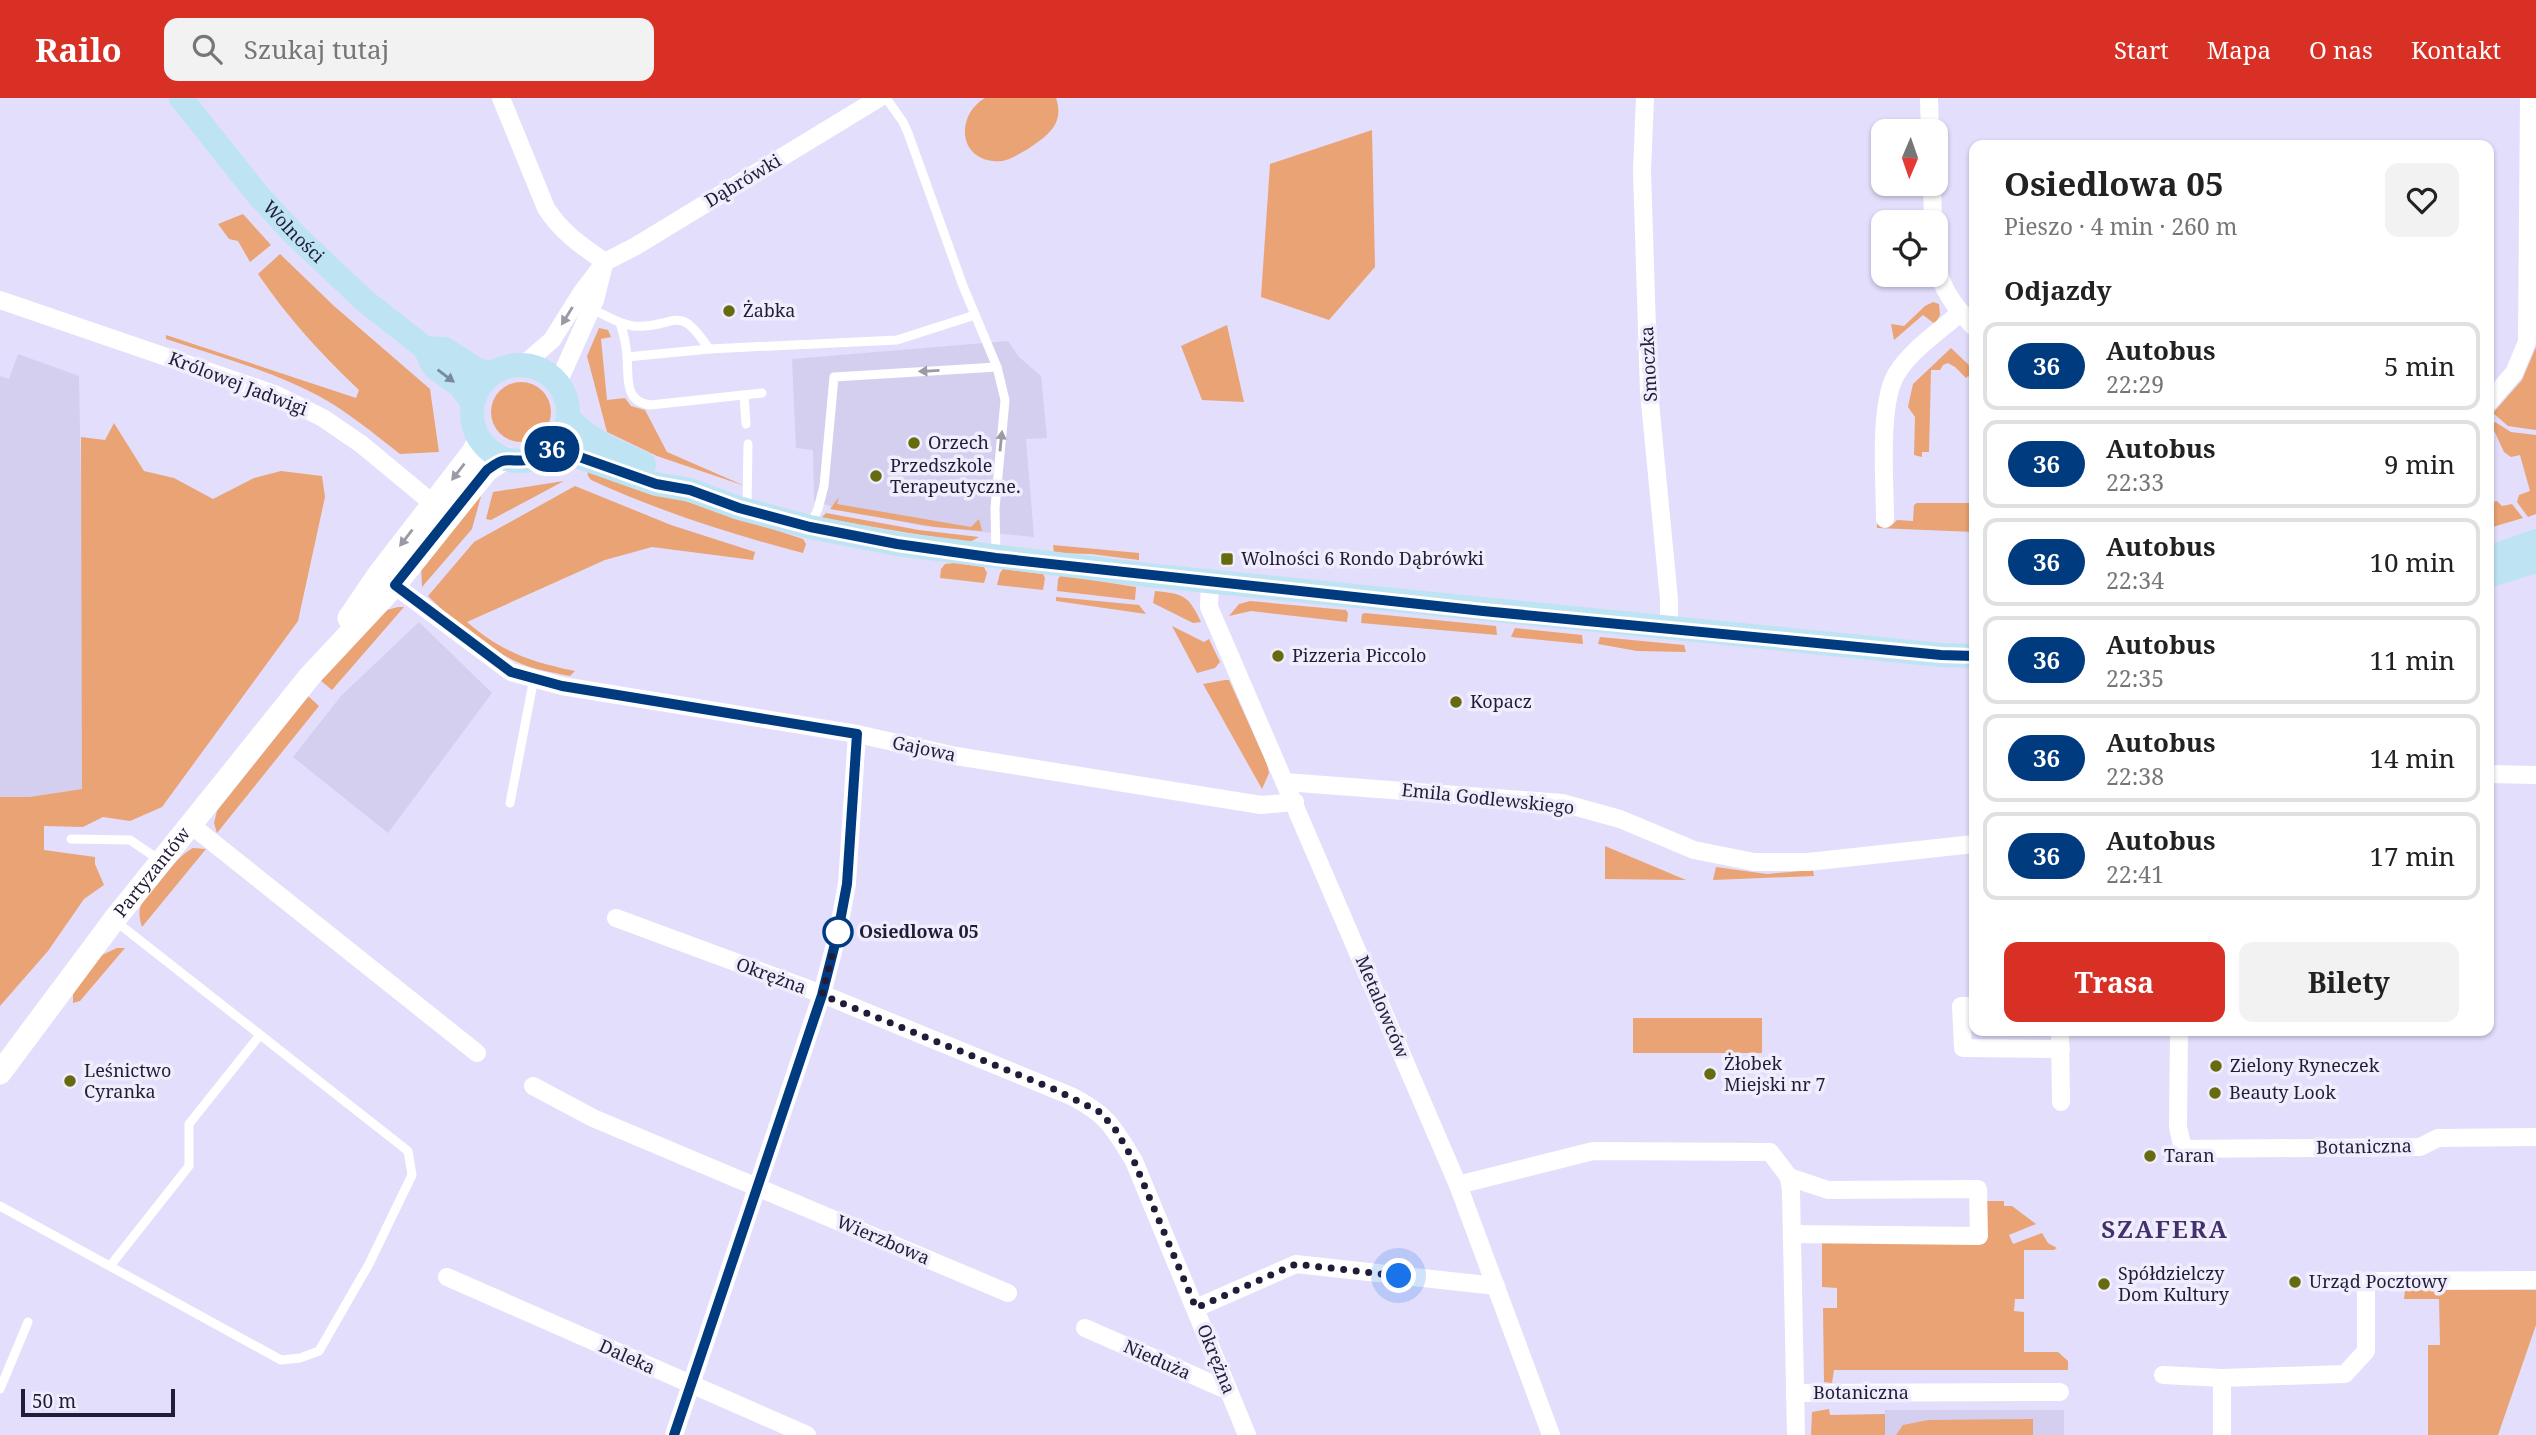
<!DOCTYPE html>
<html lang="pl">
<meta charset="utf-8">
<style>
body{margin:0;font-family:"Noto Serif",serif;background:#f2f2f2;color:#222;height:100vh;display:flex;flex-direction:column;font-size:26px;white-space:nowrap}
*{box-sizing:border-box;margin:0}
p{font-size:23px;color:#767676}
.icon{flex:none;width:38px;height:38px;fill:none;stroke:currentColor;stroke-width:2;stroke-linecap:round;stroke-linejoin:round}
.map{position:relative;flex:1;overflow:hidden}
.panel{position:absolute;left:1969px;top:42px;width:525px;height:896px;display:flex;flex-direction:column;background:#fff;border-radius:14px;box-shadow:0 2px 5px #0004}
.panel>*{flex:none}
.badge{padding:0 14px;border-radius:23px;font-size:24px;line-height:46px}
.needle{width:46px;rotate:182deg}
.fabs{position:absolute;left:1871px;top:21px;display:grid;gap:14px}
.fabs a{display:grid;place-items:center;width:77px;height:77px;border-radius:14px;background:#fff;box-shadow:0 2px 5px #0004;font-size:35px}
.scale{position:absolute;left:21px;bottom:18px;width:154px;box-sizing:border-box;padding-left:7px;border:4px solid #231c38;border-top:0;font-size:19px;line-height:24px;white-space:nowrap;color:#231c38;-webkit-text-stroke:5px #f0edfc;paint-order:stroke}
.you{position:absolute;width:35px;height:35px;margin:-18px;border:5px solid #fff;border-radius:50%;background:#1a73e8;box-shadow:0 0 0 10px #1a73e833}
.map>.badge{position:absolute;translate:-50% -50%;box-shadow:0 0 0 4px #fff}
h2{padding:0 35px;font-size:26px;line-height:63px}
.round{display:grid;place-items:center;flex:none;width:74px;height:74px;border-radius:14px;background:#f2f2f2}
.summary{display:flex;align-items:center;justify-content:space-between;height:119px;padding:0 35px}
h1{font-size:33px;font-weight:700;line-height:52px}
.primary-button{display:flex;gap:14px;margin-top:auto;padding:14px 35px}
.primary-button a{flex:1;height:80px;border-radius:14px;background:#d93025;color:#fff;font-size:28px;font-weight:700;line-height:80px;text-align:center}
.primary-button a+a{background:#f2f2f2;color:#222}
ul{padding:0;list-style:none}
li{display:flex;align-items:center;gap:21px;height:88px;margin:0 14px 10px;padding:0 21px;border:4px solid #e0e0e0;border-radius:14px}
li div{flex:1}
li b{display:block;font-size:26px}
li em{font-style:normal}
li .badge{min-width:77px;font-weight:700;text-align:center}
header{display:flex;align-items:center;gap:42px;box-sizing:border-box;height:98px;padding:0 35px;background:#d93025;color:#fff}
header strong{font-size:33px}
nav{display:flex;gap:38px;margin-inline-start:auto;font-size:24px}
.search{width:490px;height:63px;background:#f2f2f2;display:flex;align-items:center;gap:18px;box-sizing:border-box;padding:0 24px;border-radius:14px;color:#767676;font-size:26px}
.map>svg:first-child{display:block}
.built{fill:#d4cfef}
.green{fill:#eaa374}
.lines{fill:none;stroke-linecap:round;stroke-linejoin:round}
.service{stroke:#fff;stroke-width:9}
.minor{stroke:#fff;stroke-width:18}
.tertiary{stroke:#fff;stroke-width:23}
.secondary{stroke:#bee4f4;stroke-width:24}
.oneway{fill:#9c99a5}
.oneway2{fill:#788a9f}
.line-casing{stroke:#fff;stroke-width:16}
.line{stroke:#003b80;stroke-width:10}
.walk{stroke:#231c38;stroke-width:7;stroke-dasharray:0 12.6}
.poi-dot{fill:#656b0e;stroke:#f0edfc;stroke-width:2.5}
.stop-dot{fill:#fff;stroke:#003b80;stroke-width:3.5}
.labels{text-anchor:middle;stroke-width:7;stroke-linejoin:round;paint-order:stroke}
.street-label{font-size:18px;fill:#231c38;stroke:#f0edfc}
.poi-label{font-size:18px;fill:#231c38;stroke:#f0edfc;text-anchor:start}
.stop-label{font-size:18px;font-weight:bold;fill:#231c38;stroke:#f0edfc;text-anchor:start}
.district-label{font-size:24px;font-weight:bold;letter-spacing:2px;fill:#42316d;stroke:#f0edfc}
</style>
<header>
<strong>Railo</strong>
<div class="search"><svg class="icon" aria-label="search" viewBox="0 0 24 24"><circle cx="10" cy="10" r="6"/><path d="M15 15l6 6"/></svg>Szukaj tutaj</div>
<nav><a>Start</a><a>Mapa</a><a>O nas</a><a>Kontakt</a></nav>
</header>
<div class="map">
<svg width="2536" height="1337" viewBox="0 0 2536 1337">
<rect width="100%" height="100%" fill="#e3defc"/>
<g class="built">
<polygon points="1008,243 1019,259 1041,278 1047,340 1026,341 1034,439 923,428 836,410 814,403 813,352 796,350 792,261"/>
<polygon points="18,256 79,278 82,448 82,691 29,699 0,699 0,278 9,281"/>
<polygon points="419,524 492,595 388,735 293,659 341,598"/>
<rect x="1885" y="1312" width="179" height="25"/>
</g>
<g class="green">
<path d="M985,0H1056C1065,26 1047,38 1028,51C1017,57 1006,65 993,63C957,59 957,16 985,0Z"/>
<polygon points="1372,32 1375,169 1329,222 1261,199 1270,66"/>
<polygon points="243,116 271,147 250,164 238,143 229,141 218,126"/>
<path d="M280,156L334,208L430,291L439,354L400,356C373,335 347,313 317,297C270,272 216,258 166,241V237L356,300L359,292C321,256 287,219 258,176Z"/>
<polygon points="1933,204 1939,206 1940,217 1935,226 1923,217 1894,242 1891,226 1904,228 1925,208"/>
<polygon points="1227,227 1244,304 1202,302 1181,248"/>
<polygon points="599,230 608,232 611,239 601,241 607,302 625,300 631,308 645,312 667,354 745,388 657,358 607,334 587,258"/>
<polygon points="2536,249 2536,332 2508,328 2493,315 2522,282"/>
<polygon points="1951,250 1974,272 1974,284 1968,278 1966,280 1955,269 1948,265 1943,267 1940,272 1931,272 1929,354 1922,354 1922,359 1914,357 1915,319 1908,309 1913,286"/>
<circle cx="521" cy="314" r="30"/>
<polygon points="2495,324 2511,334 2536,337 2536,416 2528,419 2517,404 2519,397 2530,393 2520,357 2511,359 2504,354 2491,326"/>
<polygon points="114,325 144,373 174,380 213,401 254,380 281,373 322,378 325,399 298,523 162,709 130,723 103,719 83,729 44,728 44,752 95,759 95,766 104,787 84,801 48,853 0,908 0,699 29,699 82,691 81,339 105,342"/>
<path d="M587,371L803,441L806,446L803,455C730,436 659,413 591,382L588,378Z"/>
<polygon points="564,383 491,422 486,421 493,394"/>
<path d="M575,388L671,427L755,454L753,462L652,449L605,462L467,524C502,554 530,564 575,573L570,578C556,575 541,573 527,568C493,556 453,523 428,498L474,444Z"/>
<polygon points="483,391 472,431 422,489 421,467"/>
<polygon points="839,399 837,406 971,429 979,421 982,433 935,429 830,411"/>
<polygon points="2497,403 2502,408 2512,406 2523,420 2489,430 2489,405"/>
<polygon points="1917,405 1974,405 1974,434 1877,430 1877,426 1892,427 1897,422 1913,423 1914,407"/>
<polygon points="826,415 919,432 979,439 968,445 821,420"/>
<polygon points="1053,447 1139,455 1139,462 1091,456 1054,455"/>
<polygon points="954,465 984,469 987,475 984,485 940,480 941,471 945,466"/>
<polygon points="1003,471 1043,476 1045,480 1043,492 997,487 1000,475"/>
<polygon points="1061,477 1136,489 1135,502 1057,493 1058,481"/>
<path d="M1155,493C1184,496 1188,497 1201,524L1193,525L1153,505Z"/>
<polygon points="1056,499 1139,507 1146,516 1056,503"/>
<polygon points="1250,503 1346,512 1348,515 1347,524 1251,513 1229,518 1239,506"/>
<polygon points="398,509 404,509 332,592 320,582 387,512"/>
<polygon points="1365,515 1496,528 1497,537 1361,525 1362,516"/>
<polygon points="1172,528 1204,544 1209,541 1220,564 1215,570 1197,575"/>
<polygon points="1515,530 1582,537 1583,546 1511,539"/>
<polygon points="1600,539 1684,547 1686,554 1637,553 1598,546"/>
<polygon points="1225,582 1229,582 1267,666 1269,675 1262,691 1203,586"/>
<polygon points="308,598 319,608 217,735 214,725 217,713"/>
<polygon points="1605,748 1686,782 1605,781"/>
<path d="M193,750L206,751L142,829C140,823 138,814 141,807C145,796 182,754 193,750Z"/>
<polygon points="1716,769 1767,776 1813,772 1814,778 1713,782"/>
<polygon points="117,850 125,850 80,903 73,905 73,892 102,857"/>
<rect x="1633" y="920" width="129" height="35"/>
<polygon points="1985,1103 2004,1103 2004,1108 2012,1108 2036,1126 2009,1137 2013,1146 2042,1135 2048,1145 2057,1150 2054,1152 2024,1152 2024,1201 2015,1201 2014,1213 2024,1214 2024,1254 2058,1254 2068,1263 2068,1272 1834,1272 1832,1285 1824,1284 1823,1210 1837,1210 1837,1190 1822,1189 1822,1145 1985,1145"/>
<polygon points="2405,1192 2536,1192 2536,1227 2498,1337 2428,1337 2428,1247 2440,1247 2439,1201 2404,1201"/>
<polygon points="1829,1311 1830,1317 1885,1316 1885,1337 1811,1337 1812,1314"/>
<polygon points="2033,1321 2033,1337 1896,1337 1903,1327 1928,1322"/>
</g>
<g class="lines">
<g class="service">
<polyline points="886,0 903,24 908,35 963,188 997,269 1005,302 995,410 996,457"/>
<path d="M592,211C605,217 618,226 633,228C676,232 676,201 709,251"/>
<path d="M620,225C624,236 626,246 627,258C629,278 623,303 650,307L762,295"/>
<polyline points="627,259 709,251 897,242 975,217"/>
<polyline points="744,297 746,326"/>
<polyline points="747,410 748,346"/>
<polyline points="811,426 818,411 824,388 834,279 997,269"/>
<polyline points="510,705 534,580"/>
<polyline points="71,741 130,742 161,763"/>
<polyline points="0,1108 281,1262 300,1260 319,1253 369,1166 412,1077 408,1053 114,822"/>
<polyline points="110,1168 189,1068 189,1026 260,937"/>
<polyline points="0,1291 28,1224"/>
</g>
<g class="minor">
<path d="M501,0L546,110C561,134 582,148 605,164"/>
<polyline points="1645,0 1642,73 1649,294 1669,501 1669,531"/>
<polyline points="1929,0 1930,33"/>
<polyline points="1932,86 1933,124"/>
<path d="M1936,164C1941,191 1955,209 1974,229"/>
<polyline points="0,202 277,297 323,320 361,346 442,413"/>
<polyline points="523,267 552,242 582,194 605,164 636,148 879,0"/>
<polyline points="558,285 595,202 603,170"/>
<polyline points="2488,305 2514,275 2527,244 2529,0"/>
<path d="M1885,421C1885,384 1878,304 1897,275C1912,251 1940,233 1961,214"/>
<polyline points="386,481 511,574 562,588 857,636 956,658 1261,707 1295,704"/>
<polyline points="1210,483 1209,509 1458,1087 1551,1337"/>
<polyline points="2488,676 2536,677"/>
<polyline points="1285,684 1562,705 1620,721 1694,752 1754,764 1808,764 1974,746"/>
<polyline points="191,727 477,955"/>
<path d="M616,820L822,896L1071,998C1108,1017 1113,1029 1134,1063L1247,1337"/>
<polyline points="1974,908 1961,908 1963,950 2061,951"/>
<polyline points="2060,933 2061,1004"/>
<polyline points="2179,933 2178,1029 2183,1051 2420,1049 2438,1040 2536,1039"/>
<polyline points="533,988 593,1020 1008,1195"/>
<polyline points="1789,1079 1828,1092 1978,1091 1979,1138 1792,1136"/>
<polyline points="1458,1087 1593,1053 1770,1054 1789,1079 1791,1093 1796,1337"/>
<polyline points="447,1179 807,1337"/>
<polyline points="1196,1210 1296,1166 1496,1188"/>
<polyline points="1085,1230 1229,1293"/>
<polyline points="2163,1277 2222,1280 2345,1276 2366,1253 2366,1183 2536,1182"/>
<polyline points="2222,1280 2222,1337"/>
<polyline points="1795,1295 2060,1294"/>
<polyline points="674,1337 822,896 838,834 847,786 857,636"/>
</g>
<g class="tertiary">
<polyline points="349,520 379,476 473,354 480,341"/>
<path id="s1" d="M0,975L114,822L310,578L395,487L487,372L506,360"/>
</g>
<g class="secondary">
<path id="s2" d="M181,0L258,97L294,136L365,203L425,250L433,268L460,288L472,304"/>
<polyline points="425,250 445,251 476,271 492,276"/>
<circle cx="520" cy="315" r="48"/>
<path d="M568,319C588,342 616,353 644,366"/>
<polyline points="554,350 656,386 690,392 739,410 810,429 897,446 1147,477 1941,557 1974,558"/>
<polyline points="2488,460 2536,443"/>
<polyline points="2488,478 2536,463"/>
</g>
</g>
<defs><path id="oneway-solid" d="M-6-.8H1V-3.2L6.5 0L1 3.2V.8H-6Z" transform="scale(1.75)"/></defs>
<g class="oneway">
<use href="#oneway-solid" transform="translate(567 218) rotate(122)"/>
<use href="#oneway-solid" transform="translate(929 273) rotate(177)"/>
<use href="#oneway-solid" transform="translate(1001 343) rotate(-84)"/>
<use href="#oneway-solid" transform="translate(458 374) rotate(128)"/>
<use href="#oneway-solid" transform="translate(406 440) rotate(128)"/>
</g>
<use class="oneway2" href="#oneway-solid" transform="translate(446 278) rotate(37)"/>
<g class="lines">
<g class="line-casing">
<path id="line" d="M674,1337L822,897L838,834L847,786L857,636L562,588L511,574L395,487L487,372C509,356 505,365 526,362C537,361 545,356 554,350L656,386L690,392L739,410L810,429L897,446L996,460L1483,513L1941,557L1974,558"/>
</g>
<use href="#line" class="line"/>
<polyline class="walk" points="838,834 822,897 1056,992 1100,1014 1115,1031 1134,1063 1196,1210 1296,1166 1399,1178"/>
</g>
<g class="poi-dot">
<circle cx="729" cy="213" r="7"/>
<circle cx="914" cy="345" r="7"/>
<circle cx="876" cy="378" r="7"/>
<rect x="1220" y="454" width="14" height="14" rx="3.5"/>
<circle cx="1278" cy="558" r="7"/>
<circle cx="1456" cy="604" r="7"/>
<circle cx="2216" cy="968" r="7"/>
<circle cx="1710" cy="976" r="7"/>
<circle cx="70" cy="983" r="7"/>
<circle cx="2215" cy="995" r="7"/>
<circle cx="2150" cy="1058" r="7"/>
<circle cx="2295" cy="1184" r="7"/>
<circle cx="2104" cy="1186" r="7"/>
</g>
<circle class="stop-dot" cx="838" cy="834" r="14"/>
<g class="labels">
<g class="street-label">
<text transform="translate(743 83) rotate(-31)" y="6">Dąbrówki</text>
<text dy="6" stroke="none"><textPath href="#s2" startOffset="175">Wolności</textPath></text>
<text transform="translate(1649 266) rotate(-93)" y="6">Smoczka</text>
<text transform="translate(238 286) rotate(21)" y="6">Królowej Jadwigi</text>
<text transform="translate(924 651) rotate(12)" y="6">Gajowa</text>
<text transform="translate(1488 701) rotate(6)" y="6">Emila Godlewskiego</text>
<text dy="6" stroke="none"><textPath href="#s1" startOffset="252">Partyzantów</textPath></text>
<text transform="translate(771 878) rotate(20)" y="6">Okrężna</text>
<text transform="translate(1382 909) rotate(67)" y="6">Metalowców</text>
<text transform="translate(2364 1049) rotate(-1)" y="6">Botaniczna</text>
<text transform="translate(883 1142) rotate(23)" y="6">Wierzbowa</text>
<text transform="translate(627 1259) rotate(24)" y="6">Daleka</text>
<text transform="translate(1216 1261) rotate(68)" y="6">Okrężna</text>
<text transform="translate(1157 1262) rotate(24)" y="6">Nieduża</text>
<text x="1861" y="1301">Botaniczna</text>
</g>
<g class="poi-label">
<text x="743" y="219">Żabka</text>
<text x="928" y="351">Orzech</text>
<text x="890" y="374">Przedszkole<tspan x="890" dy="21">Terapeutyczne.</tspan></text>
<text x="1241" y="467">Wolności 6 Rondo Dąbrówki</text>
<text x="1292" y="564">Pizzeria Piccolo</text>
<text x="1470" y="610">Kopacz</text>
<text x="1724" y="972">Żłobek<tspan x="1724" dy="21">Miejski nr 7</tspan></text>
<text x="2230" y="974">Zielony Ryneczek</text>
<text x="84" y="979">Leśnictwo<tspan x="84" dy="21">Cyranka</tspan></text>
<text x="2229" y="1001">Beauty Look</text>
<text x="2164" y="1064">Taran</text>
<text x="2118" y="1182">Spółdzielczy<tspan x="2118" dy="21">Dom Kultury</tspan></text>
<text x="2309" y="1190">Urząd Pocztowy</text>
</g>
<g class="stop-label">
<text x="859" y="840">Osiedlowa 05</text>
</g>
<g class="district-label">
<text x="2165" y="1140">SZAFERA</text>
</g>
</g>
</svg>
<div class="fabs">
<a><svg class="needle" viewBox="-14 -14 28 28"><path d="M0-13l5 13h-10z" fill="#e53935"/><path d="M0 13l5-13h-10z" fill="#767676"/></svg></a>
<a><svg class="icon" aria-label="locate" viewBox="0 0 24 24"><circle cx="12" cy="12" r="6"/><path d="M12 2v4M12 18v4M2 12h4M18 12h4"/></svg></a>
</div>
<div class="scale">50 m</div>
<div class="you" style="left:1399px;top:1178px"></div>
<b class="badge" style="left:552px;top:351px;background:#003b80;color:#fff">36</b>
<section class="panel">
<div class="summary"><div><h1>Osiedlowa 05</h1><p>Pieszo · 4 min · 260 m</p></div><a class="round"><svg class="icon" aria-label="heart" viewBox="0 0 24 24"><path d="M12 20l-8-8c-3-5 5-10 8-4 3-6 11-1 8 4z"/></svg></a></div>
<h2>Odjazdy</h2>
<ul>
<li><span class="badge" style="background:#003b80;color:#fff">36</span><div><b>Autobus</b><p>22:29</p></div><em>5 min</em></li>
<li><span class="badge" style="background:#003b80;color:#fff">36</span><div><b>Autobus</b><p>22:33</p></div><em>9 min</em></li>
<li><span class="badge" style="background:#003b80;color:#fff">36</span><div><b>Autobus</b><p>22:34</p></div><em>10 min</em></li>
<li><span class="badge" style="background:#003b80;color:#fff">36</span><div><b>Autobus</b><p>22:35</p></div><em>11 min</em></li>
<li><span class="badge" style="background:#003b80;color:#fff">36</span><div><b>Autobus</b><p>22:38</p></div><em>14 min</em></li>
<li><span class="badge" style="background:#003b80;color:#fff">36</span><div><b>Autobus</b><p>22:41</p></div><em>17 min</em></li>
</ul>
<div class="primary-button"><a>Trasa</a><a>Bilety</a></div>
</section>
</div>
